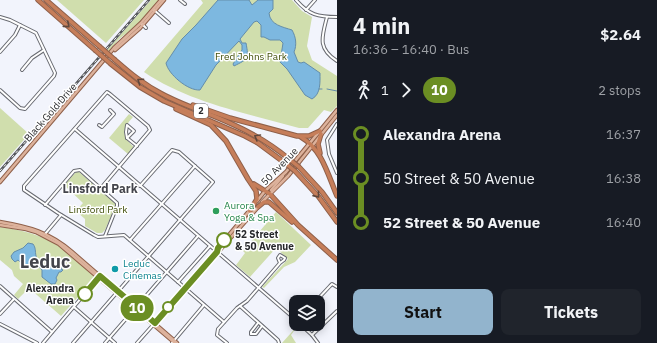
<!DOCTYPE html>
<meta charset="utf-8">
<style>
body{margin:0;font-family:"IBM Plex Sans",sans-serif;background:#20242c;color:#f1f3f6;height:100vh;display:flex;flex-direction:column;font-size:15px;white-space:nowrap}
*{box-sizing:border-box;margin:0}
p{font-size:13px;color:#9ea1a6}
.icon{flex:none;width:22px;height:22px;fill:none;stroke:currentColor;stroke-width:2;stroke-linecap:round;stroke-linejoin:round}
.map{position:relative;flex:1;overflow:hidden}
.panel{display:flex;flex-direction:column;background:#171b24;width:320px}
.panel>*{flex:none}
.badge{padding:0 8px;border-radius:13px;font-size:14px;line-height:26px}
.tools{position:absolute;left:289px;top:295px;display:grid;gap:8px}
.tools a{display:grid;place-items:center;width:36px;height:36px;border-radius:8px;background:#171b24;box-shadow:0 2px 10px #0003;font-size:20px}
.map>.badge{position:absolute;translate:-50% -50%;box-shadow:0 0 0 2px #fff}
.legs{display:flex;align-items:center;gap:6px;height:44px;padding:0 16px;font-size:13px}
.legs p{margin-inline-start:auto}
.summary{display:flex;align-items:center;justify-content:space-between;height:68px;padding:0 16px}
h1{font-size:22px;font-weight:700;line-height:30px}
.action{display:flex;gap:8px;margin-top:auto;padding:8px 16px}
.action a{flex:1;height:46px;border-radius:8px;background:#92b4cd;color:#111;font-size:16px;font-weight:700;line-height:46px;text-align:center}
.action a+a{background:#20242c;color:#f1f3f6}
ul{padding:0 16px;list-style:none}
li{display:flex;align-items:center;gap:14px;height:44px;font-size:15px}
li i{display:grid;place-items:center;width:6px;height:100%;margin:0 5px;background:currentColor}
li i::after{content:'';width:10px;height:10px;margin:-5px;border:3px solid;border-radius:50%;background:#171b24}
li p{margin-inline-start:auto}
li:first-child i{background:linear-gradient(#0000 50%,currentColor 0)}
li:last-child i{background:linear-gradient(currentColor 50%,#0000 0)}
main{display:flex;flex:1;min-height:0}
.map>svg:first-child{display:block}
.green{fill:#d0dead}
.water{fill:#7db8e0;stroke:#648daa}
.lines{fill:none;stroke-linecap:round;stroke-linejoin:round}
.stream{stroke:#648daa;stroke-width:1}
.minor-casing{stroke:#686a71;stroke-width:4}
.major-casing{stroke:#8f604a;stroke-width:4.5}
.highway-casing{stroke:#8f604a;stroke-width:5.5}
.minor{stroke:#fff;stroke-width:2}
.major{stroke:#ddb29c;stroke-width:2.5}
.highway{stroke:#c67e5a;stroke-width:3.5}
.rail-casing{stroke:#56585c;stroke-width:2.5}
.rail{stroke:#fff;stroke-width:1;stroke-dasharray:3;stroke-linecap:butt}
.highway-bridge-casing{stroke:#8f604a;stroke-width:5.5;stroke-linecap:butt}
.highway-bridge{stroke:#c67e5a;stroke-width:3.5}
.oneway{stroke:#5f473c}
.line-1-casing{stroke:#fff;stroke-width:9}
.line-1{stroke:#6b8e23;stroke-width:6}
.leisure-dot{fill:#2e9e5b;stroke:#fff;stroke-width:1.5}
.stop-1-dot{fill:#fff;stroke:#6b8e23;stroke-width:2}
.culture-dot{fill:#0f9aa8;stroke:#fff;stroke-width:1.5}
.labels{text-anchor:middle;stroke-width:3;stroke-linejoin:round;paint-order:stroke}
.shield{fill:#fff;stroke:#68696b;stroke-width:1}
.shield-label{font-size:9px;font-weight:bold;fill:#28292c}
.park-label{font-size:10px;fill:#42500b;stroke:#fff}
.street-label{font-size:10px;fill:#28292c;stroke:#fff}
.leisure-label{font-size:10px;fill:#27864d;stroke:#fff;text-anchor:start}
.stop-label{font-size:10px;font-weight:bold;fill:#28292c;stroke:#fff;text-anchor:start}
.culture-label{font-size:10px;fill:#0d838f;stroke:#fff;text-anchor:start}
.quarter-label{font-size:12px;font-weight:bold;fill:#44454c;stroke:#fff}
.town-label{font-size:18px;font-weight:bold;fill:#44454c;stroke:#fff}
</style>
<main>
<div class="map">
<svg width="337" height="343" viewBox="0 0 337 343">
<rect width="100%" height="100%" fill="#f2f4fc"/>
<g class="green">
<polygon points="57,0 144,0 106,43"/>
<polygon points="151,0 159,0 141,22 119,39 108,52 107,50"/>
<path d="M201,0H292L302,11L312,17L307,46L312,60L337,76V106L331,112L324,110L308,128H299C246,113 190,103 144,72L203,3Z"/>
<polygon points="0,108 29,134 0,167"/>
<path d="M129,114L133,117C122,129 121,136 134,147L128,154L109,138Z"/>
<polygon points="77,171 79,172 115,203 115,207 105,230 102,233 97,233 85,226 85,219 76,211 83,203 64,185"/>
<polygon points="276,212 311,245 295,262 284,267 264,288 262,287 288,259 276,248 250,277 236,265 245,253 243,251"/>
<path d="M0,227C22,230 43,235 62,248C73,256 84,267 95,277V278L61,316L29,288L18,299L14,295L23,284L14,276L12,270L0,260Z"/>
<polygon points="299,324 291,335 296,343 282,343"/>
</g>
<g class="water">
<path d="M218,0H249L252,5L258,0H273V9L269,13C270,25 283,27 292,30C296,37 297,45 294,52L298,62L301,63L304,62L320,73C320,82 321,94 312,99L305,95L287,69L280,62L283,43L280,40H270L264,37H261V25L257,21L254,22L240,39L242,43H246C249,59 248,59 234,66L233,64L242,50V45L239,41L216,65L200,90C188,91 168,74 166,63L182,39L196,25Z"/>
<path d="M28,243L33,244C36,248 35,251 36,256C37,259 37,259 40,261C47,269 49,267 60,265L62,267L61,269L63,270L61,272H59L56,278L57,280L55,284H51L42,277V270L38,266H30L27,269L18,260L15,262L12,259L11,256L14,252L23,248Z"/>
</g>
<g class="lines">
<g class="stream">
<polyline points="319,89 322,89"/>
<polyline points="327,89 337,91"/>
</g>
<g class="minor-casing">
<g id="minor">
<polyline points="180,0 185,4"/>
<path d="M296,0C309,15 318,17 337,17"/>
<polyline points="154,10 169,23"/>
<polyline points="306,10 315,0"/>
<polyline points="0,17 10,20 36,33 55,73 54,76 25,109 20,108 0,90"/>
<path d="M327,17C322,37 317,48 337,61"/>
<polyline points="142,24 146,28"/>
<polyline points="0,52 15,35 20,25"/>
<polyline points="22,70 32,58 44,50"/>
<polyline points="337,124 327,140 329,154 337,173"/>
<polyline points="99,125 102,127 114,114 110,110"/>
<polygon points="127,125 134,131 127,138 126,132"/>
<polyline points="75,129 296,320"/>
<polyline points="127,138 137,146"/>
<polyline points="101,188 150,130 148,126 110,94 107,92 24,186 24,190 58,213 94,235 98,237 124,235 224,322"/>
<polyline points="45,205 74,171 80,170 117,203 117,206 105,236"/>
<polyline points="45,234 61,215"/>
<polyline points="130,240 195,166"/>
<polyline points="178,282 210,246"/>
<polyline points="0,286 52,332"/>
<polyline points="315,302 330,286 332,284 337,287"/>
<polyline points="240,306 278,340 279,343"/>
<polyline points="74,307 115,343"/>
<polyline points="0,314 14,299"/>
<polyline points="0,324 37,343"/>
<polyline points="300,324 312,335 318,343"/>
<polyline points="307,324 315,331"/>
<polyline points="251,334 256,334 262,326"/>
<polyline points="251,334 251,332 258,323"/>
<polyline points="312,335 337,311"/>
<polyline points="43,343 99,277"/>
<polyline points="73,343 213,182 179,152 172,150 140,186"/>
<polyline points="105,343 198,236"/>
<polyline points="137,343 153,325"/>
<polyline points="172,343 204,305"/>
<polyline points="227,343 217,335 218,329 237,308 247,301 280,263 284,260 285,258 280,255 278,258 280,263"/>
</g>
</g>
<g class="major-casing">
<g id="major">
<polyline points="115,50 140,28 164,0"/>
<polyline points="0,182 114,48 141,23 161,0"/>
<polyline points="271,190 283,176"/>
<polyline points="257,201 265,191 286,172 337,110"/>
<polyline points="262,202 288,176 337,115"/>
<path d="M0,222C29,227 49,232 72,252L177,343"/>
<polyline points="0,225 26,229 36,232 59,244 175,343"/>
<polyline points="217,251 218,248 250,210"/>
<polyline points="153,325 259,206"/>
</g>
</g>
<g class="highway-casing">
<g id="highway">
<polyline points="38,0 95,50"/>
<polyline points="46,0 99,46"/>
<path d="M115,60C130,73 144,85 162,94C184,106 209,113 232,124C252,133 272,145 289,159"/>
<polyline points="111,64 140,87 164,101 245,136 258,143 285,163"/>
<polyline points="193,105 230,118 297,136 309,136 320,131"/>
<polyline points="176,109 211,125 226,141 248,179 256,191 257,199 250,211"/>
<path d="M301,137C322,149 328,175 337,196"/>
<polyline points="320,153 318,144 321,134"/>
<polyline points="299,167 322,192 337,213"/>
<polyline points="295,171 318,196 337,222"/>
<polyline points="254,184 270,194 298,225 337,260"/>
<polyline points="258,207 264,202 269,202 292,222"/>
</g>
</g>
<use href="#minor" class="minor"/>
<use href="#major" class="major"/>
<use href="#highway" class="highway"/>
<g class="rail-casing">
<polyline id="rail" points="0,171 149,0"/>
</g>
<use href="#rail" class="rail"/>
<g class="highway-bridge-casing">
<g id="highway-bridge">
<polyline points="99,46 115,60"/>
<polyline points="95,50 111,64"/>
<polyline points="289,159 299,167"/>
<polyline points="285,163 295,171"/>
</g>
</g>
<use href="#highway-bridge" class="highway-bridge"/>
</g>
<defs><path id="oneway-chevron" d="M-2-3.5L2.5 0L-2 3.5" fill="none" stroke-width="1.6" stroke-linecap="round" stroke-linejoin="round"/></defs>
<g class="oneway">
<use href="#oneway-chevron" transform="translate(67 25) rotate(41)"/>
<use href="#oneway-chevron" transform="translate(140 81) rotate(-145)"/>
<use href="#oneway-chevron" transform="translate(257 137) rotate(-149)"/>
<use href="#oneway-chevron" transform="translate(317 195) rotate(51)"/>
</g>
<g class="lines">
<g class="line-1-casing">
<polyline id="line-1" points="85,294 100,276 155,323 217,252 218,248 224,240"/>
</g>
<use href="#line-1" class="line-1"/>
</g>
<circle class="leisure-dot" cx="216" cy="211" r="4"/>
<g class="stop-1-dot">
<circle cx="224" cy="240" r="7"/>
<circle cx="85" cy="294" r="7"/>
<circle cx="168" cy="307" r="5"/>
</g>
<circle class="culture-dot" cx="115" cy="269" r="4"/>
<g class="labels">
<rect class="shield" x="194" y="104" width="14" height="14" rx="3"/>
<g class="shield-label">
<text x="201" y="114">2</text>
</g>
<g class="park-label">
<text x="251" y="60">Fred Johns Park</text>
<text x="98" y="213">Linsford Park</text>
</g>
<g class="street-label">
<text transform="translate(50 112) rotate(-49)" y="4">Black Gold Drive</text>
<text transform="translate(279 166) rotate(-46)" y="4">50 Avenue</text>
</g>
<g class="leisure-label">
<text x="224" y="209">Aurora<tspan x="224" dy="12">Yoga &amp; Spa</tspan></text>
</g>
<g class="stop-label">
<text x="235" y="238">52 Street<tspan x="235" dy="12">&amp; 50 Avenue</tspan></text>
<text x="74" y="292" text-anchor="end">Alexandra<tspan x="74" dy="12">Arena</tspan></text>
</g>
<g class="culture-label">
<text x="123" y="267">Leduc<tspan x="123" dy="12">Cinemas</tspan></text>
</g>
<g class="quarter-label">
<text x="100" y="193">Linsford Park</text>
</g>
<g class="town-label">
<text x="45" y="268">Leduc</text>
</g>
</g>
</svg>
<div class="tools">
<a><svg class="icon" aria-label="layers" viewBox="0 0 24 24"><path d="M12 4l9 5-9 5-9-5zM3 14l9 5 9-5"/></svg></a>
</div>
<b class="badge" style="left:137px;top:308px;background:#6b8e23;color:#fff">10</b>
</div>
<section class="panel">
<div class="summary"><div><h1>4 min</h1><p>16:36 – 16:40 · Bus</p></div><b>$2.64</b></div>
<div class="legs"><svg class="icon" aria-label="walk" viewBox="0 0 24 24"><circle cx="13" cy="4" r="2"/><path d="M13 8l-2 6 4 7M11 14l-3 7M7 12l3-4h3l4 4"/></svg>1<svg class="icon" aria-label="forward" viewBox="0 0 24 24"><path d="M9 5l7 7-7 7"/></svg><b class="badge" style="background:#6b8e23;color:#fff">10</b><p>2 stops</p></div>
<ul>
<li><i style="color:#6b8e23"></i><b>Alexandra Arena</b><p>16:37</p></li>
<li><i style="color:#6b8e23"></i><span>50 Street &amp; 50 Avenue</span><p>16:38</p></li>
<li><i style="color:#6b8e23"></i><b>52 Street &amp; 50 Avenue</b><p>16:40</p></li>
</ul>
<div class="action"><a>Start</a><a>Tickets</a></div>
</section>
</main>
